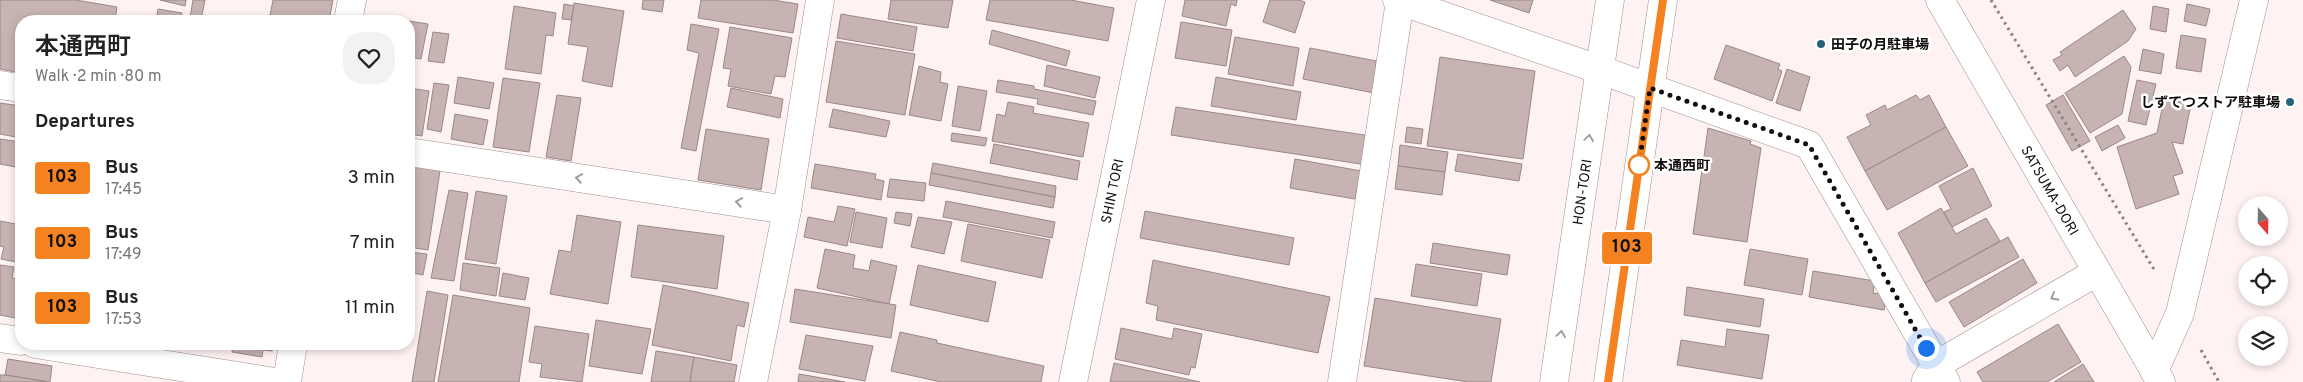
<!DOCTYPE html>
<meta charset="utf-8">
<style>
body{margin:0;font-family:Overpass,"Noto Sans JP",sans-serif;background:#f2f2f2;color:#222;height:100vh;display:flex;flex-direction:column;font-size:19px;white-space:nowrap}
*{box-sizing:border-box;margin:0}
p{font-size:16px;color:#767676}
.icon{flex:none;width:28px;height:28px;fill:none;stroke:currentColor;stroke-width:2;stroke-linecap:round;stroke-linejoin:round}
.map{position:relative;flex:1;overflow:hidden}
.panel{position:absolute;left:15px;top:15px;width:400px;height:335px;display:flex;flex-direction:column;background:#fff;border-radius:20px;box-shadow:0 2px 8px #0003}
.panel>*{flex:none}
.badge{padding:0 10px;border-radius:4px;font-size:18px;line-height:32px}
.needle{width:32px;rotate:160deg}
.controls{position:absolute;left:2238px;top:196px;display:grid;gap:10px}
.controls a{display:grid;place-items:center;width:50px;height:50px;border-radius:50%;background:#fff;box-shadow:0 2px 8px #0003;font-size:25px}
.you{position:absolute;width:25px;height:25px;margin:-12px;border:4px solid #fff;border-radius:50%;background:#1a73e8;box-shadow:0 0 0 8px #1a73e833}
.map>.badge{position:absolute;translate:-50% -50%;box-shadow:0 0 0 2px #fff}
h2{padding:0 20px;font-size:19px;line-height:45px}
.round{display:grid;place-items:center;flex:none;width:52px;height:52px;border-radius:20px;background:#f2f2f2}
.overview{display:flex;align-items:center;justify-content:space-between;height:85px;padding:0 20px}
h1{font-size:24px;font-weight:600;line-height:38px}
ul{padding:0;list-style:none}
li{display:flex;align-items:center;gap:15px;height:65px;padding:0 20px}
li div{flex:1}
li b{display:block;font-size:19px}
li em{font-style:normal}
li .badge{min-width:55px;font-weight:700;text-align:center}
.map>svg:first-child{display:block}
.building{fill:#c6b3b2;stroke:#9a8888}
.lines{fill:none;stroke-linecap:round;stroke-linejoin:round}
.minor-casing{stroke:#a18f8e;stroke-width:29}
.tertiary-casing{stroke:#a18f8e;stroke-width:29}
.secondary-casing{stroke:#a18f8e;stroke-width:29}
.path{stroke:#8b8282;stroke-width:3;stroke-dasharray:2.5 4;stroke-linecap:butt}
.minor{stroke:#fff;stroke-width:28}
.tertiary{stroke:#fff;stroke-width:28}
.secondary{stroke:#fff;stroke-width:28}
.oneway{stroke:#a19e9e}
.line-casing{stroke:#fff;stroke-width:11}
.line{stroke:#f58220;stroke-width:8}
.walk{stroke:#130d0d;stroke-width:5;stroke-dasharray:0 9}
.poi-dot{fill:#28617b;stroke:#fff;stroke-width:2}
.stop-dot{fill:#fff;stroke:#f58220;stroke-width:2.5}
.labels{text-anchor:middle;stroke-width:5;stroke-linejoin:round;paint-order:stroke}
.poi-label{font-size:14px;font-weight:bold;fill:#130d0d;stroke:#fff;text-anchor:start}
.stop-label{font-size:14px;font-weight:bold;fill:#130d0d;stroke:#fff;text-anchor:start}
.street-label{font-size:14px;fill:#130d0d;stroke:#fff}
</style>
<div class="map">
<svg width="2303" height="382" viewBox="0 0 2303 382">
<rect width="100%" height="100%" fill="#fef2f2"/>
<g class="building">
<polygon points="0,0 76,0 117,7 115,21 21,21 21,73 0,69"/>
<polygon points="160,0 186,0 185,6"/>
<polygon points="193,0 205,0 201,20 190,18"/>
<polygon points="273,0 333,0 329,21 269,21"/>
<polygon points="643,0 664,0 662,12 642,9"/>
<polygon points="701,0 773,0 798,4 793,33 698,18"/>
<polygon points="891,0 953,0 948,28 888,19"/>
<polygon points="990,0 1071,0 1114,8 1108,41 986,20"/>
<polygon points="1185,0 1237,0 1236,6 1231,4 1226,26 1182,16"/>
<polygon points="1270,0 1299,0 1305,2 1295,33 1263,22"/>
<polygon points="1490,0 1533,0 1529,13"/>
<polygon points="574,3 624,11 612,87 582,81 588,47 568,44"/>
<polygon points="564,4 574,6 571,20 562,19"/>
<polygon points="2187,4 2210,9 2206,26 2184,21"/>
<polygon points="514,6 556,13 553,36 546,35 541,74 505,69"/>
<polygon points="2153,6 2169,9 2166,32 2150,29"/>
<polygon points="158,9 182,13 180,21 156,21"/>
<polygon points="2123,10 2136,29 2128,41 2075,77 2068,65 2060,71 2053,60 2062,55 2060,52"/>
<polygon points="841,14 917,27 913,51 837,38"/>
<polygon points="374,16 407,21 374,21"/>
<polygon points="409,21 428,24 421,59 409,57"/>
<polygon points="1181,22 1232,30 1226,66 1175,58"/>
<polygon points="691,24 719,29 696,151 681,148 699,53 687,50"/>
<polygon points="730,27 792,38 785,77 775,76 771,94 728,86 731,69 723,68"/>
<polygon points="992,30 1070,51 1066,66 989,44"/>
<polygon points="433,32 449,34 444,63 428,61"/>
<polygon points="2181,35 2206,39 2201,72 2176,68"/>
<polygon points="1235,37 1299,48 1293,86 1228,74"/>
<polygon points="836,41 915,54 905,115 826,102"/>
<polygon points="1726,45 1780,64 1778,69 1782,71 1772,101 1714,79"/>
<polygon points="1310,48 1376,61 1374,93 1303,79"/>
<polygon points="2143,49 2164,54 2161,74 2139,70"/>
<polygon points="2124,56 2131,67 2122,114 2090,133 2065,93"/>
<polygon points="1440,57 1535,71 1523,159 1427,146"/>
<polygon points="1047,65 1100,77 1095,98 1044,86"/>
<polygon points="919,66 941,72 940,82 948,84 941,121 909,115"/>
<polygon points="1787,69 1810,77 1800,111 1776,103"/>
<polygon points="458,77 494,83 489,109 454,103"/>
<polygon points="1216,77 1301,92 1296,120 1211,106"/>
<polygon points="503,78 540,83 529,152 493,147"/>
<polygon points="998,80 1034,86 1034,89 1096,101 1093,115 1037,104 1038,99 996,92"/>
<polygon points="2137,80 2156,84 2146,125 2128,121"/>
<polygon points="434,83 449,85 441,132 427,129"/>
<polygon points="958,86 987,91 980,131 952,126"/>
<polygon points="409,88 429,91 422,136 409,134"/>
<polygon points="731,88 783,99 780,118 727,107"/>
<polygon points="557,95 581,98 571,161 546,157"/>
<polygon points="1916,95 1920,100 1929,95 1946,127 1865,171 1847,137 1871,125 1866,115 1885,105 1887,110"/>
<polygon points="2063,95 2090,141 2072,151 2046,105"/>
<polygon points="2164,99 2191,104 2183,144 2172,142 2183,173 2173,176 2179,194 2136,209 2117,147 2157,133"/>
<polygon points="1008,102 1034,107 1033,113 1089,123 1083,157 992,141 997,114 1005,116"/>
<polygon points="0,103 21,106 21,138 0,134"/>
<polygon points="1176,107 1371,136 1367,165 1171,135"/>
<polygon points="833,109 890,121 886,137 829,127"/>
<polygon points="455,114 488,120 483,145 451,139"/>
<polygon points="2118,125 2125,138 2102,151 2095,137"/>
<polygon points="1407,127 1423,129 1421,144 1405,142"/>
<polygon points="1946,127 1968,166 1887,210 1865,171"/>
<polygon points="1708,128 1751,141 1750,144 1761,148 1747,242 1693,234"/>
<polygon points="706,129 769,139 761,190 698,180"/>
<polygon points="952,133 987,138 985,146 951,141"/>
<polygon points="0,139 21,142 21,168 0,164"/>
<polygon points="994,144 1080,161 1077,180 990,163"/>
<polygon points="1400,145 1448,152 1445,172 1398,166"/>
<polygon points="1458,154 1522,164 1519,181 1455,171"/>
<polygon points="1295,159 1361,171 1355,199 1290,188"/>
<polygon points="933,163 1056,186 1055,197 931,173"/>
<polygon points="815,164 876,174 875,179 884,181 881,200 811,188"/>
<polygon points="414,166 440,171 428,250 409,247 409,203"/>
<polygon points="1398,166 1445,172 1442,195 1395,189"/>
<polygon points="1973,168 1992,206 1952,227 1944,212 1951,209 1939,186"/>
<polygon points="931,173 1055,197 1053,208 929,185"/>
<polygon points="890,179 926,183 924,201 887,197"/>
<polygon points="21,190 21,214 17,214"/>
<polygon points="449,190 468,193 454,281 431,278"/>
<polygon points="476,191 507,196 496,264 465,259"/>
<polygon points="946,201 1055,222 1052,238 943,217"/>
<polygon points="838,206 855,209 847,246 804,237 808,217 834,222"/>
<polygon points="1941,208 1956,234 1986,218 2000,241 1925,283 1898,233"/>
<polygon points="1145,211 1294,238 1289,265 1140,238"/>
<polygon points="856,212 887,218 882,248 850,242"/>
<polygon points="896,212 912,214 910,226 894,223"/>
<polygon points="577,215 621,222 608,304 550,294 559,250 571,252"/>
<polygon points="918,217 952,222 944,254 911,247"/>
<polygon points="0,221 21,225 21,263 1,259 4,247 0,246"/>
<polygon points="968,224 1050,240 1042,278 961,261"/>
<polygon points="638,225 724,236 717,289 631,277"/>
<polygon points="2008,237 2019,257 1936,302 1925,283"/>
<polygon points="1433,243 1510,255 1507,275 1430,263"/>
<polygon points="825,249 855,255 853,268 869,271 871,260 897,266 889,304 817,288"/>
<polygon points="1750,249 1808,259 1802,295 1744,285"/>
<polygon points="409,252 427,254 423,275 409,272"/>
<polygon points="2023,259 2037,283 1964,327 1949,302"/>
<polygon points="1153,260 1330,297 1318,353 1156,320 1158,306 1146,303"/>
<polygon points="463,263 500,268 496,296 460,290"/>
<polygon points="1416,264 1482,274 1477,306 1411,296"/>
<polygon points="0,265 14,267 12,278 21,280 21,319 0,315"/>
<polygon points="918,265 996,282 988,322 910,305"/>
<polygon points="1813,271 1875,281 1873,293 1887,295 1884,310 1809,297"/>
<polygon points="503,273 529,278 525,300 499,296"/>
<polygon points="663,285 749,303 744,327 737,325 731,361 652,345"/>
<polygon points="1687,287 1764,299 1760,327 1684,315"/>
<polygon points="795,289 896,305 891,338 790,322"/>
<polygon points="427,291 448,295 434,382 412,382"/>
<polygon points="453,295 530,308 519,382 438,382"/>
<polygon points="1375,298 1501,319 1491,382 1468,382 1364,366"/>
<polygon points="596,320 651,329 642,374 589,366"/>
<polygon points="2058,324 2081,362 2047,382 1983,382 1977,372"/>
<polygon points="535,326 589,334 582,382 540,377 542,364 529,362"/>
<polygon points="1121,328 1172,339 1174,328 1202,334 1195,368 1191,367 1189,375 1115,359"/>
<polygon points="1727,329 1769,335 1762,379 1677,365 1681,340 1725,347"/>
<polygon points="900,332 937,340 937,343 1044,366 1041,382 941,382 891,371"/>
<polygon points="806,335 873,346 865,381 799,369"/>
<polygon points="183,344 202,344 201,349 183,346"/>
<polygon points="233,344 274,344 272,351 263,350 262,357 232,352"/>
<polygon points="656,351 694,357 690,382 651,382"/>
<polygon points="694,357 737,365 734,382 690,382"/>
<polygon points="8,359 52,366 50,382 5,375"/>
<polygon points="1114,363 1200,382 1110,382"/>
<polygon points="2083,364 2094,382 2054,382"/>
<polygon points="799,374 845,382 798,382"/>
<polygon points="0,375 5,375 48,382 0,382"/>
</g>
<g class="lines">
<g class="minor-casing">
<g id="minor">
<polyline points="1397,0 1598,69 1809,145 1946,382"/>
<polyline points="348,21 352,0"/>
<polyline points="0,85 21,88"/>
<polyline points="409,152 787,210"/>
<polyline points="0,338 21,341"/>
<polyline points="35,344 275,382"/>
<polyline points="1926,380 1936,365 2097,272"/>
<polyline points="287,382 293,344"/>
<polyline points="753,382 787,210 820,0"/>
<polyline points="1342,382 1400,1"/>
</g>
</g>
<g class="tertiary-casing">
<g id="tertiary">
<polyline points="2154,371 2180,313 2254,0"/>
<path id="s1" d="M1073,382L1151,0"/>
</g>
</g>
<g class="secondary-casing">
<g id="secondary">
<path id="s2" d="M1940,0L2161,382"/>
<path id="s3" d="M1554,382L1610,0"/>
<polyline points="1608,382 1663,0"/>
</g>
</g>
<g class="path">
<polyline points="1991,0 2155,271"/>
<polyline points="2201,350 2219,382"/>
</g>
<use href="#minor" class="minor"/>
<use href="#tertiary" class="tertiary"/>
<use href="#secondary" class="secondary"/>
</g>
<defs><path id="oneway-chevron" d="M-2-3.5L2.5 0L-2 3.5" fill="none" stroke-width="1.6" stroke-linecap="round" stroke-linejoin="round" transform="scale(1.25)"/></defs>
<g class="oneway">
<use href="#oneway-chevron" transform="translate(1589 138) rotate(-82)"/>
<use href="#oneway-chevron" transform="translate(579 178) rotate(-171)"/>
<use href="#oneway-chevron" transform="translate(739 202) rotate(-171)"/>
<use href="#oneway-chevron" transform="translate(2054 297) rotate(150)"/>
<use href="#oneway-chevron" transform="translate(1561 334) rotate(-82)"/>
</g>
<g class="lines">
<g class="line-casing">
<polyline id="line" points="1608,382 1663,0"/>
</g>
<use href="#line" class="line"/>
<polyline class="walk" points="1639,165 1650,88 1809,145 1926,348"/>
</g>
<g class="poi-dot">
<circle cx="1821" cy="44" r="5"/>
<circle cx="2290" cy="102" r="5"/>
</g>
<circle class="stop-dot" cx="1639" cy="165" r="10"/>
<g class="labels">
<g class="poi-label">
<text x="1831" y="49">田子の月駐車場</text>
<text x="2280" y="107" text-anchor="end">しずてつストア駐車場</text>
</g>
<g class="stop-label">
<text x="1654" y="170">本通西町</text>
</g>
<g class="street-label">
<text dy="5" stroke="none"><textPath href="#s1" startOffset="195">SHIN TORI</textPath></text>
<text dy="5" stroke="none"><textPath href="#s3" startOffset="192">HON-TORI</textPath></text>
<text dy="5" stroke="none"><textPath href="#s2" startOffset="220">SATSUMA-DORI</textPath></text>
</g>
</g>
</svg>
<div class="controls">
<a><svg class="needle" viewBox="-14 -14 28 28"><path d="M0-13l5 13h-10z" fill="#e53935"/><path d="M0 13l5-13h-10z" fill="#767676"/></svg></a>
<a><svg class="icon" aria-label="locate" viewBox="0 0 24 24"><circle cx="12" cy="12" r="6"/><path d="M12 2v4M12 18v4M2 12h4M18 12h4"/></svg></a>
<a><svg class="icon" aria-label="layers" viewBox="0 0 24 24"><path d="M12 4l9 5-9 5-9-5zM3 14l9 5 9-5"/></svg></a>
</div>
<div class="you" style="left:1926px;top:348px"></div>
<b class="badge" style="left:1627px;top:248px;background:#f58220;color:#111">103</b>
<section class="panel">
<div class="overview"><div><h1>本通西町</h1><p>Walk · 2 min · 80 m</p></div><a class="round"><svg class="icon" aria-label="heart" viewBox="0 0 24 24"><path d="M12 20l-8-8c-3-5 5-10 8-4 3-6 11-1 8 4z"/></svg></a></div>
<h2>Departures</h2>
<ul>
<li><span class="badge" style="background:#f58220;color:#111">103</span><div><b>Bus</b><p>17:45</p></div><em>3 min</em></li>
<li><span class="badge" style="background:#f58220;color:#111">103</span><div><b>Bus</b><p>17:49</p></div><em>7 min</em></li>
<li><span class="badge" style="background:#f58220;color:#111">103</span><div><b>Bus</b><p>17:53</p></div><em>11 min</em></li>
</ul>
</section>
</div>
